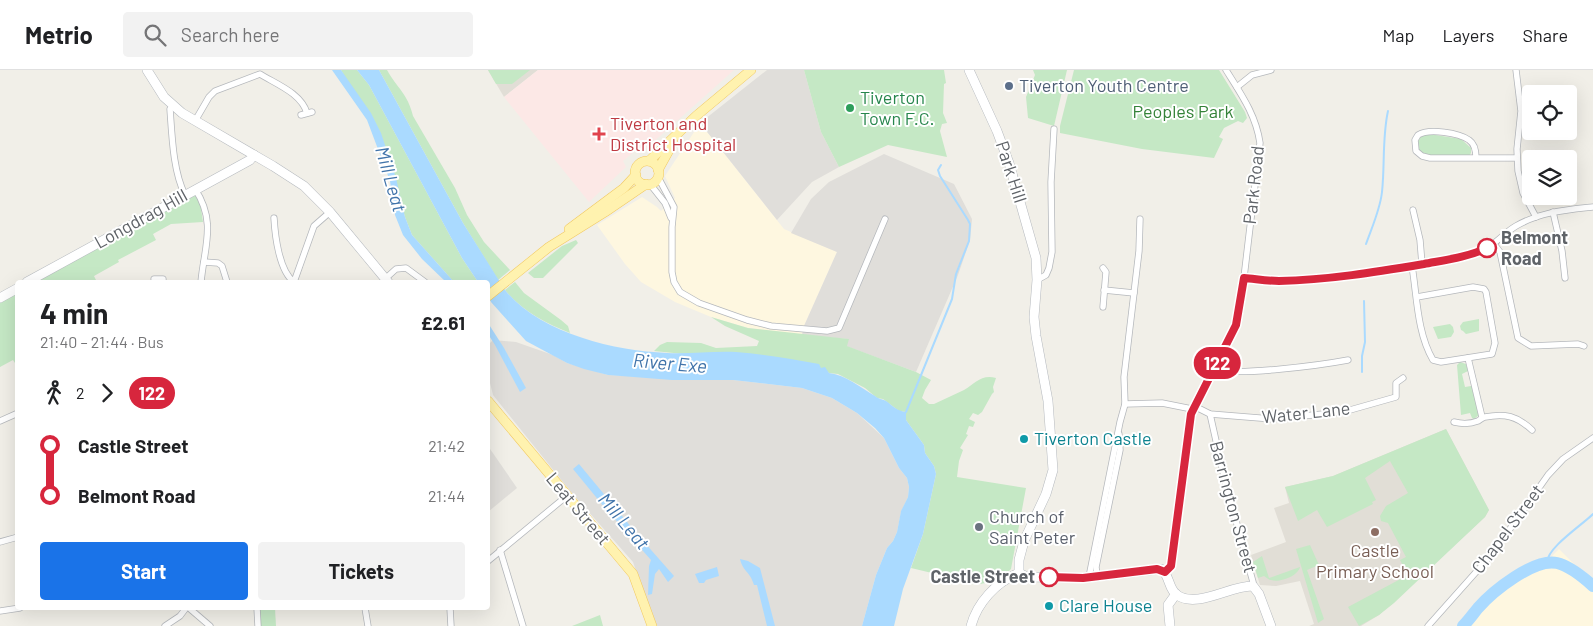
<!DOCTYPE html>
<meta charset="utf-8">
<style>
body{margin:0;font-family:Barlow,sans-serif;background:#f2f2f2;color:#202124;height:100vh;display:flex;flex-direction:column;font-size:19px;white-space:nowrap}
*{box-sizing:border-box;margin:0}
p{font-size:16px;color:#757577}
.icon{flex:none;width:28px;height:28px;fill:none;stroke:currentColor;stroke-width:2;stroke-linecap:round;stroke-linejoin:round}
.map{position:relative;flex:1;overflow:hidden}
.panel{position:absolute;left:15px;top:210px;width:475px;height:330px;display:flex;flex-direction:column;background:#fff;border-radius:5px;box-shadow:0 5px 20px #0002}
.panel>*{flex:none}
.badge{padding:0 10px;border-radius:16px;font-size:18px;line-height:32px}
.fabs{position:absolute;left:1522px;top:15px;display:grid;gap:10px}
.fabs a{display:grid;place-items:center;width:55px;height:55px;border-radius:5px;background:#fff;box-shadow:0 5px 20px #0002;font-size:25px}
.map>.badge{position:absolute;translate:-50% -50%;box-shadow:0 0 0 2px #fff}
.legs{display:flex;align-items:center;gap:8px;height:55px;padding:0 25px;font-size:16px}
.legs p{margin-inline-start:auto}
.head{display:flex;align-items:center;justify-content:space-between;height:85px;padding:0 25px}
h1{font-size:28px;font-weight:700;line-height:38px}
.action{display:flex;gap:10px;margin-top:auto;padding:10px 25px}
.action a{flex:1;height:58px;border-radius:5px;background:#1a73e8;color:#fff;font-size:20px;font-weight:700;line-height:58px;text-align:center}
.action a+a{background:#f2f2f2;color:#202124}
ul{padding:0 25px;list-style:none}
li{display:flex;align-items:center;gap:18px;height:50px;font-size:19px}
li i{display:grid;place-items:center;width:8px;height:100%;margin:0 6px;background:currentColor}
li i::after{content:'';width:12px;height:12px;margin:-6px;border:4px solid;border-radius:50%;background:#fff}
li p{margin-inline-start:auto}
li:first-child i{background:linear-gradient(#0000 50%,currentColor 0)}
li:last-child i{background:linear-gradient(currentColor 50%,#0000 0)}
header{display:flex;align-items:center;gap:30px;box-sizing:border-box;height:70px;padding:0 25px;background:#fff;border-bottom:1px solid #e0e0e0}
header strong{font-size:24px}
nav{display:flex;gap:28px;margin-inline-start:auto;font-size:18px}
.search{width:350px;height:45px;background:#f2f2f2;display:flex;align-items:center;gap:12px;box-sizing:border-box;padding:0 18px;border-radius:5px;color:#757577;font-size:19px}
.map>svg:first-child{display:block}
.commercial{fill:#fef7e0}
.industrial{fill:#e0deda}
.education{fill:#e1ded6}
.medical{fill:#fce8e6}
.green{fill:#c5e8c5}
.water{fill:#aadaff}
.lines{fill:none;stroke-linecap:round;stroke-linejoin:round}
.stream{stroke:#aadaff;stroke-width:2}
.river{stroke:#aadaff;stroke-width:12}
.street-casing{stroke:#b5b8bc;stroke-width:7}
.secondary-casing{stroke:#b6babf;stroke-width:10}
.primary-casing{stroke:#f2c960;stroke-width:10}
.street{stroke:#fff;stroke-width:5.5}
.secondary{stroke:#fff;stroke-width:9}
.primary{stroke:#fff2af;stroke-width:9}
.line-1-casing{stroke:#fff;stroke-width:11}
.line-1{stroke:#d7263d;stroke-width:8}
.service-dot{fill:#5c6f8a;stroke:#fff;stroke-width:2}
.leisure-dot{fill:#2e9e5b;stroke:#fff;stroke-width:2}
.health-dot{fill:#e0444e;stroke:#fff;stroke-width:2}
.stop-1-dot{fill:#fff;stroke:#d7263d;stroke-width:2.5}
.culture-dot{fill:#0f9aa8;stroke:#fff;stroke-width:2}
.worship-dot{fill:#6b7280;stroke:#fff;stroke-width:2}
.education-dot{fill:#8d6e63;stroke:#fff;stroke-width:2}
.labels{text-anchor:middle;stroke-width:4;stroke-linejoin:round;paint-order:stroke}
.service-label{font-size:18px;fill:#4e5e75;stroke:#fff;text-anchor:start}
.leisure-label{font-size:18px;fill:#27864d;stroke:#fff;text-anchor:start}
.park-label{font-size:18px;fill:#348238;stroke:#fff}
.health-label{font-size:18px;fill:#be3a42;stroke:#fff;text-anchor:start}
.street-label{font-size:18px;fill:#5f6368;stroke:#fff}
.stop-label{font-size:18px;font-weight:bold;fill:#5f6368;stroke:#fff;text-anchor:start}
.culture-label{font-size:18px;fill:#0d838f;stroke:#fff;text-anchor:start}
.worship-label{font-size:18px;fill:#5b616d;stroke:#fff;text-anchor:start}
.education-label{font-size:18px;fill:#785e54;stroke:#fff}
.water-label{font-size:19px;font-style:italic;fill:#4174aa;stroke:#fff}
</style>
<header>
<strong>Metrio</strong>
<div class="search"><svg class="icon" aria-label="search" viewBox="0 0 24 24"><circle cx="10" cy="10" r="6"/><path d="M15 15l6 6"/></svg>Search here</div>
<nav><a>Map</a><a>Layers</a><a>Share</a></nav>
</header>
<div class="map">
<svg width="1593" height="556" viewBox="0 0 1593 556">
<rect width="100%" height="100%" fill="#f1efe8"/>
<g class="commercial">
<polygon points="700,53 784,159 837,182 804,256 802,265 748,258 711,247 675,232 641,212 625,194 597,155 642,127 657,137 661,141 675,128 665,106"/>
<polygon points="1559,479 1593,513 1593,556 1461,556 1499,522 1524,503 1536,497 1547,495 1549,489"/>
</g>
<g class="industrial">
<polygon points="767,0 804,0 821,62 839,97 812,112 777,150 700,53"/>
<polygon points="884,84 954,114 972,149 970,170 958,205 916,302 846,276 848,269 802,265 804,256 837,182 791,163 811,129 829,112"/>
<polygon points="493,270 516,272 553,285 567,293 608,305 733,310 802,318 832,328 857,343 884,368 899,398 907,408 909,417 908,427 901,442 897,462 893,471 887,478 876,505 862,556 655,556 633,492 571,422 493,325 488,305 488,275"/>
<polygon points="488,376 517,418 488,442"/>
</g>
<g class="education">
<polygon points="488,0 538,0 504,27"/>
<polygon points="1446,359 1489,440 1485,447 1379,545 1361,556 1309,556 1314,554 1300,511 1276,516 1260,515 1251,485 1286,472 1274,438 1289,433 1285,417 1333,406"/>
</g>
<polygon class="medical" points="538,0 734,0 641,83 635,81 623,91 626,97 589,132 504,27"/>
<g class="green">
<polygon points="341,0 357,0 369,15 462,188 478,212 454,212 412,165 405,147 388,84"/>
<path d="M379,0H387C397,18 408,24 413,46L455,118L467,145L484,172L510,200L498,210L463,153Z"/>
<polygon points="488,0 530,0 512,14 496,14"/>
<polygon points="804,0 944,0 946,13 944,14 943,43 947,53 942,54 940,61 947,87 888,75 839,97 821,62"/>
<polygon points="1033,0 1067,0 1054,56 1028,48 1026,27 1035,5"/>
<polygon points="1074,0 1219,0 1245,42 1247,48 1243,53 1238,51 1224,58 1219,67 1223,69 1214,88 1142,79 1060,63 1060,56"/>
<polygon points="1429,64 1461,69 1471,78 1471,83 1469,86 1426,85 1419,80 1417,73 1422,65"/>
<polygon points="196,125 200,132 203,152 171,154 153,164 156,170 118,190 119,192 94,206 97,212 32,212"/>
<polygon points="576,170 578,173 543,208 534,208 528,203 562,176"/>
<path d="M515,212L524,223L561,250L568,256L570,263C545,253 522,241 505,220Z"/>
<polygon points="17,221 17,291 15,293 13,290 0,297 0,231"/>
<path d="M711,247L748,258L849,269L847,276L916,302L931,310L925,320L922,328L929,334H934C944,329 954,325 964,320C975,314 981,304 996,308L993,317L994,322L992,324L982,342L978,345L973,343L969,349L975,352L973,357L969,356L966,364L968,365L960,378L963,380L959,391L957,407L1026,418L1011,499C999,512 973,520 957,509L911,498L923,464L936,404L934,396L925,383L924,375L906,350V342L899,341L883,329L877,328L865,318L838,304L829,303L821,298L654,281L660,275L667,272L701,273L716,278L757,276L759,271L725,256Z"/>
<polygon points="1479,249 1479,261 1466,264 1463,261 1461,260 1460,256 1463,252"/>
<polygon points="1450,254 1453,257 1454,262 1451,267 1438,269 1433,257"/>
<polygon points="1460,292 1466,294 1468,301 1462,304 1465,317 1471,316 1474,318 1479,345 1474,349 1472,348 1470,343 1461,345 1457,295"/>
<polygon points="1446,359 1489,440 1485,447 1394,533 1379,545 1359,556 1348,537 1408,505 1400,490 1406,487 1388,453 1381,451 1380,446 1386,436 1408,423 1390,391 1365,408 1376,430 1372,432 1373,434 1327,457 1317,440 1298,451 1285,417 1333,406"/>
<polygon points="1310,475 1319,495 1307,500 1324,549 1318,553 1296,479"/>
<path d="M1262,486L1269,508L1300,497C1298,506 1280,513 1271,510C1269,510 1267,508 1264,506L1258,508L1253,492Z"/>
<polygon points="259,538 275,538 276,556 261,556"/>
<polygon points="600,545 603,556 572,556"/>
</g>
<g class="water">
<polygon points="332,0 341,0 371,43 381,63 396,108 405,147 412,165 454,212 446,212 422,189 403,165 395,145 390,111 367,50"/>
<path d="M357,0H379L463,153L505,220C539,263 614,281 667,283C690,284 713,281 736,282C764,284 792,289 819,294L821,298L825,297L829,303C846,305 861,318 875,326C878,329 882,329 886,331C893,336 897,341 906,342V350L924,375L925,383L934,396L936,404L923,464L903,519L894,556H862L876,505L887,478L893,471L897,462L901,441L908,427L909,417L907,408L899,398L884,368L875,358L857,343L832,328L802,318L733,310H672L608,305L584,299L567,293L526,271L491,232L488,226V212H478L462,188L369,15Z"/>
<polygon points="488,253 504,278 526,318 520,322 495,275 488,264"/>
<polygon points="579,394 637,464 674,506 668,512 659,499 655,504 652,524 648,525 649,496 651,490 605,438 573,399"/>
<path d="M740,489L748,491L760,498L775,556H767L757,515H754C750,501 743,502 740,489Z"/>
<polygon points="717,497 719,506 706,510 704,513 699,513 695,504"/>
</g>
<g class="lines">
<g class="stream">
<path d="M1366,174C1372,157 1380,140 1382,122C1385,95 1382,68 1388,41"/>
<polyline points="1362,302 1362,286 1365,272 1364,231"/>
<polyline points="906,342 952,229 956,204 969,171 970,154 968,150 940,106 938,100 941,95"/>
<path d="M1547,492C1548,477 1582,455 1593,444"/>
</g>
<path class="river" d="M1463,556C1469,550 1473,544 1478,538C1493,521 1534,488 1557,493C1570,496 1583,507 1593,516"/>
<g class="street-casing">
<g id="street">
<polyline points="1516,0 1521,41 1517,79 1518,101 1523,123 1536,147"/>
<polyline points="1237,17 1252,5 1271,0"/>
<path d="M173,36L170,39C172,66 173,101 185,125"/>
<polyline points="301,45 312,42"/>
<path d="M195,51L209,27L215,21L260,4C276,14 301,23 307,43"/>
<path d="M1476,88C1476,81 1475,74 1469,70C1459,63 1429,58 1418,65L1415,70L1416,81L1422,86L1430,88H1517"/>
<polyline points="658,107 674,137 672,157 672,202 674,212 680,222 699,233 747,250 771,256 827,261 839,258 885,149"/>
<polyline points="650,114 665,133 671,148"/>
<path d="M195,119C217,152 204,178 201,212"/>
<polyline points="1413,140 1420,170 1422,194"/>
<polyline points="1553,142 1562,181 1565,208"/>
<path d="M274,148C275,165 279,201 294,212"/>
<polyline points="1494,174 1500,182 1518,268 1531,276 1578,274 1584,276"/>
<polyline points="204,192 218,193 222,196 227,212"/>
<path d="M1412,196C1417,226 1417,263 1433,290L1441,292L1492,284L1495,273L1486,222L1484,219L1473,217L1417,227"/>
<polyline points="1103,198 1106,202 1103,237"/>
<path d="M1244,208C1256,209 1267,211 1279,211C1327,210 1375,203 1423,194C1441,190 1461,188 1479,182C1494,177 1502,164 1516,156C1540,142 1566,140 1593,137"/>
<polyline points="154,209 163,209 163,212"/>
<polyline points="385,209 396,199 406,198 425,212"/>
<polyline points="1037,210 1046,205 1049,198 1052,182 1051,112 1054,59"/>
<polyline points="294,212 314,156 330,142"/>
<polyline points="1104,220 1134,223"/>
<polyline points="1468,288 1482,347"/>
<path d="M1215,298C1229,308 1327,294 1348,290"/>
<polyline points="1125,334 1162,333 1192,339"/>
<polyline points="1194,336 1210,344 1273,349 1343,342 1396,327 1396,313 1403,308"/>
<polyline points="1210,344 1225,411 1253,512 1253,516"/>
<polyline points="0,351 18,343"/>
<path d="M1454,352C1462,354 1470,354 1478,351C1481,349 1482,348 1485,347C1505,343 1517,346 1532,360"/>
<polyline points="0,472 18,467"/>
<polyline points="500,480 523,556"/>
<polyline points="488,491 568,425"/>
<path d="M1165,502L1171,496L1172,489L1191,343L1231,267L1240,241L1260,73C1256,45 1241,24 1226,0"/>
<polyline points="1097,506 1096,497 1120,380 1119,364"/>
<polyline points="1089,507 1120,352 1125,334 1124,307 1139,181 1140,149"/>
<polyline points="189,538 210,556"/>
<polyline points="257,538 258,556"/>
<polyline points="365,538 368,556"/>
<polyline points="450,538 451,556"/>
<polyline points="0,541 20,538"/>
<polyline points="165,556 180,546 186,538"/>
<polyline points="1428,556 1493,483 1548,405 1563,389 1593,368"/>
</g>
</g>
<g class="secondary-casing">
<g id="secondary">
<polyline points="147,0 164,27 182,43 273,96 304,116 330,142 388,212"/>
<polyline points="969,0 997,61 1009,93 1036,188 1037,210 1034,247 1036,266 1048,331 1053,400 1046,424 1024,471 1019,490 1019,503"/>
<polyline points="27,212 250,90 254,85"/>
<polyline points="0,228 18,218"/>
<path d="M1019,503L1027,507L1083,508L1161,499C1170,505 1168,519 1177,525C1197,539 1231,515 1253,516L1259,524L1271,556"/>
<path d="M971,556C977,533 996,512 1019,503"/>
<polyline points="1170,556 1168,535 1176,524"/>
</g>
</g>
<g class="primary-casing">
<g id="primary">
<polyline points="649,91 696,46 751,0"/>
<circle cx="647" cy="103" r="12"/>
<polyline points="658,100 673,73"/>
<polyline points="569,159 624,118 636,105"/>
<polyline points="488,226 549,177 605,142 646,114"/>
<polyline points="488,331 633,504 652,556"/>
</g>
</g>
<use href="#street" class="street"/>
<use href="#secondary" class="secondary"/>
<use href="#primary" class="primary"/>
</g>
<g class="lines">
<g class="line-1-casing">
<path id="line-1" d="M1049,507L1083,508L1157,499L1165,502L1171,496L1191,344L1236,255L1244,208C1256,209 1267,211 1279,211C1328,210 1376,202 1424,194C1445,190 1468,187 1487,178"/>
</g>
<use href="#line-1" class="line-1"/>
</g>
<circle class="service-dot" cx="1009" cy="16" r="5"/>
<circle class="leisure-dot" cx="850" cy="38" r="5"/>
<path class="health-dot" d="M596.5 56.5h5v5h5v5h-5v5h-5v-5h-5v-5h5z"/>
<g class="stop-1-dot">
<circle cx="1487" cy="178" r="9"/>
<circle cx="1049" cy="507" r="9"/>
</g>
<g class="culture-dot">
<circle cx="1024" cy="369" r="5"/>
<circle cx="1049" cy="536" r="5"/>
</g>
<circle class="worship-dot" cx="979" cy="457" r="5"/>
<circle class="education-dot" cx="1375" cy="462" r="5"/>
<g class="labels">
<g class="service-label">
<text x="1019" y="22">Tiverton Youth Centre</text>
</g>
<g class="leisure-label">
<text x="860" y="34">Tiverton<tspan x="860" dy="21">Town F.C.</tspan></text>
</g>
<g class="park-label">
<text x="1183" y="48">Peoples Park</text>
</g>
<g class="health-label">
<text x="610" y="60">Tiverton and<tspan x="610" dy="21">District Hospital</tspan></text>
</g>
<g class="street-label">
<text transform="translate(1011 102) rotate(72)" y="6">Park Hill</text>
<text transform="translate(1254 115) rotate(-84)" y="6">Park Road</text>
<text transform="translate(141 149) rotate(-29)" y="6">Longdrag Hill</text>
<text transform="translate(1306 343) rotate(-6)" y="6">Water Lane</text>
<text transform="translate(1233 437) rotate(75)" y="6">Barrington Street</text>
<text transform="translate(578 439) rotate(50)" y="6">Leat Street</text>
<text transform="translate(1508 459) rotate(-53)" y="6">Chapel Street</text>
</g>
<g class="stop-label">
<text x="1501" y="174">Belmont<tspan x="1501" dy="21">Road</tspan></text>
<text x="1035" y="513" text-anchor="end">Castle Street</text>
</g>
<g class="culture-label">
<text x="1034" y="375">Tiverton Castle</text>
<text x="1059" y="542">Clare House</text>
</g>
<g class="worship-label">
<text x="989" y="453">Church of<tspan x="989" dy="21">Saint Peter</tspan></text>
</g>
<g class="education-label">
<text x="1375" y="487">Castle<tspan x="1375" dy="21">Primary School</tspan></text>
</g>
<g class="water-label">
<text transform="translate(391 109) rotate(74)" y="7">Mill Leat</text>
<text transform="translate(670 293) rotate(5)" y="7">River Exe</text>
<text transform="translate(624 451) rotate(50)" y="7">Mill Leat</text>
</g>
</g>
</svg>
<div class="fabs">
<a><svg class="icon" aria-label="locate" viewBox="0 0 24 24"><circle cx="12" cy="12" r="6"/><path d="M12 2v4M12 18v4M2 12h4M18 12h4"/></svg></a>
<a><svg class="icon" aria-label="layers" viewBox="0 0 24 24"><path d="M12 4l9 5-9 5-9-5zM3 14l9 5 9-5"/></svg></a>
</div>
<b class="badge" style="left:1217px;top:293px;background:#d7263d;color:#fff">122</b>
<section class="panel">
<div class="head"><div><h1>4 min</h1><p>21:40 – 21:44 · Bus</p></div><b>£2.61</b></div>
<div class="legs"><svg class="icon" aria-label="walk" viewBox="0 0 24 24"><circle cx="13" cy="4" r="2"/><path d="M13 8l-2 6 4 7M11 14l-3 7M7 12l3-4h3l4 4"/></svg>2<svg class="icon" aria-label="forward" viewBox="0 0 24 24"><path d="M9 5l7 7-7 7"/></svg><b class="badge" style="background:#d7263d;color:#fff">122</b></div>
<ul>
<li><i style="color:#d7263d"></i><b>Castle Street</b><p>21:42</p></li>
<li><i style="color:#d7263d"></i><b>Belmont Road</b><p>21:44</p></li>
</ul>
<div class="action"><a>Start</a><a>Tickets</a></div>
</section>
</div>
